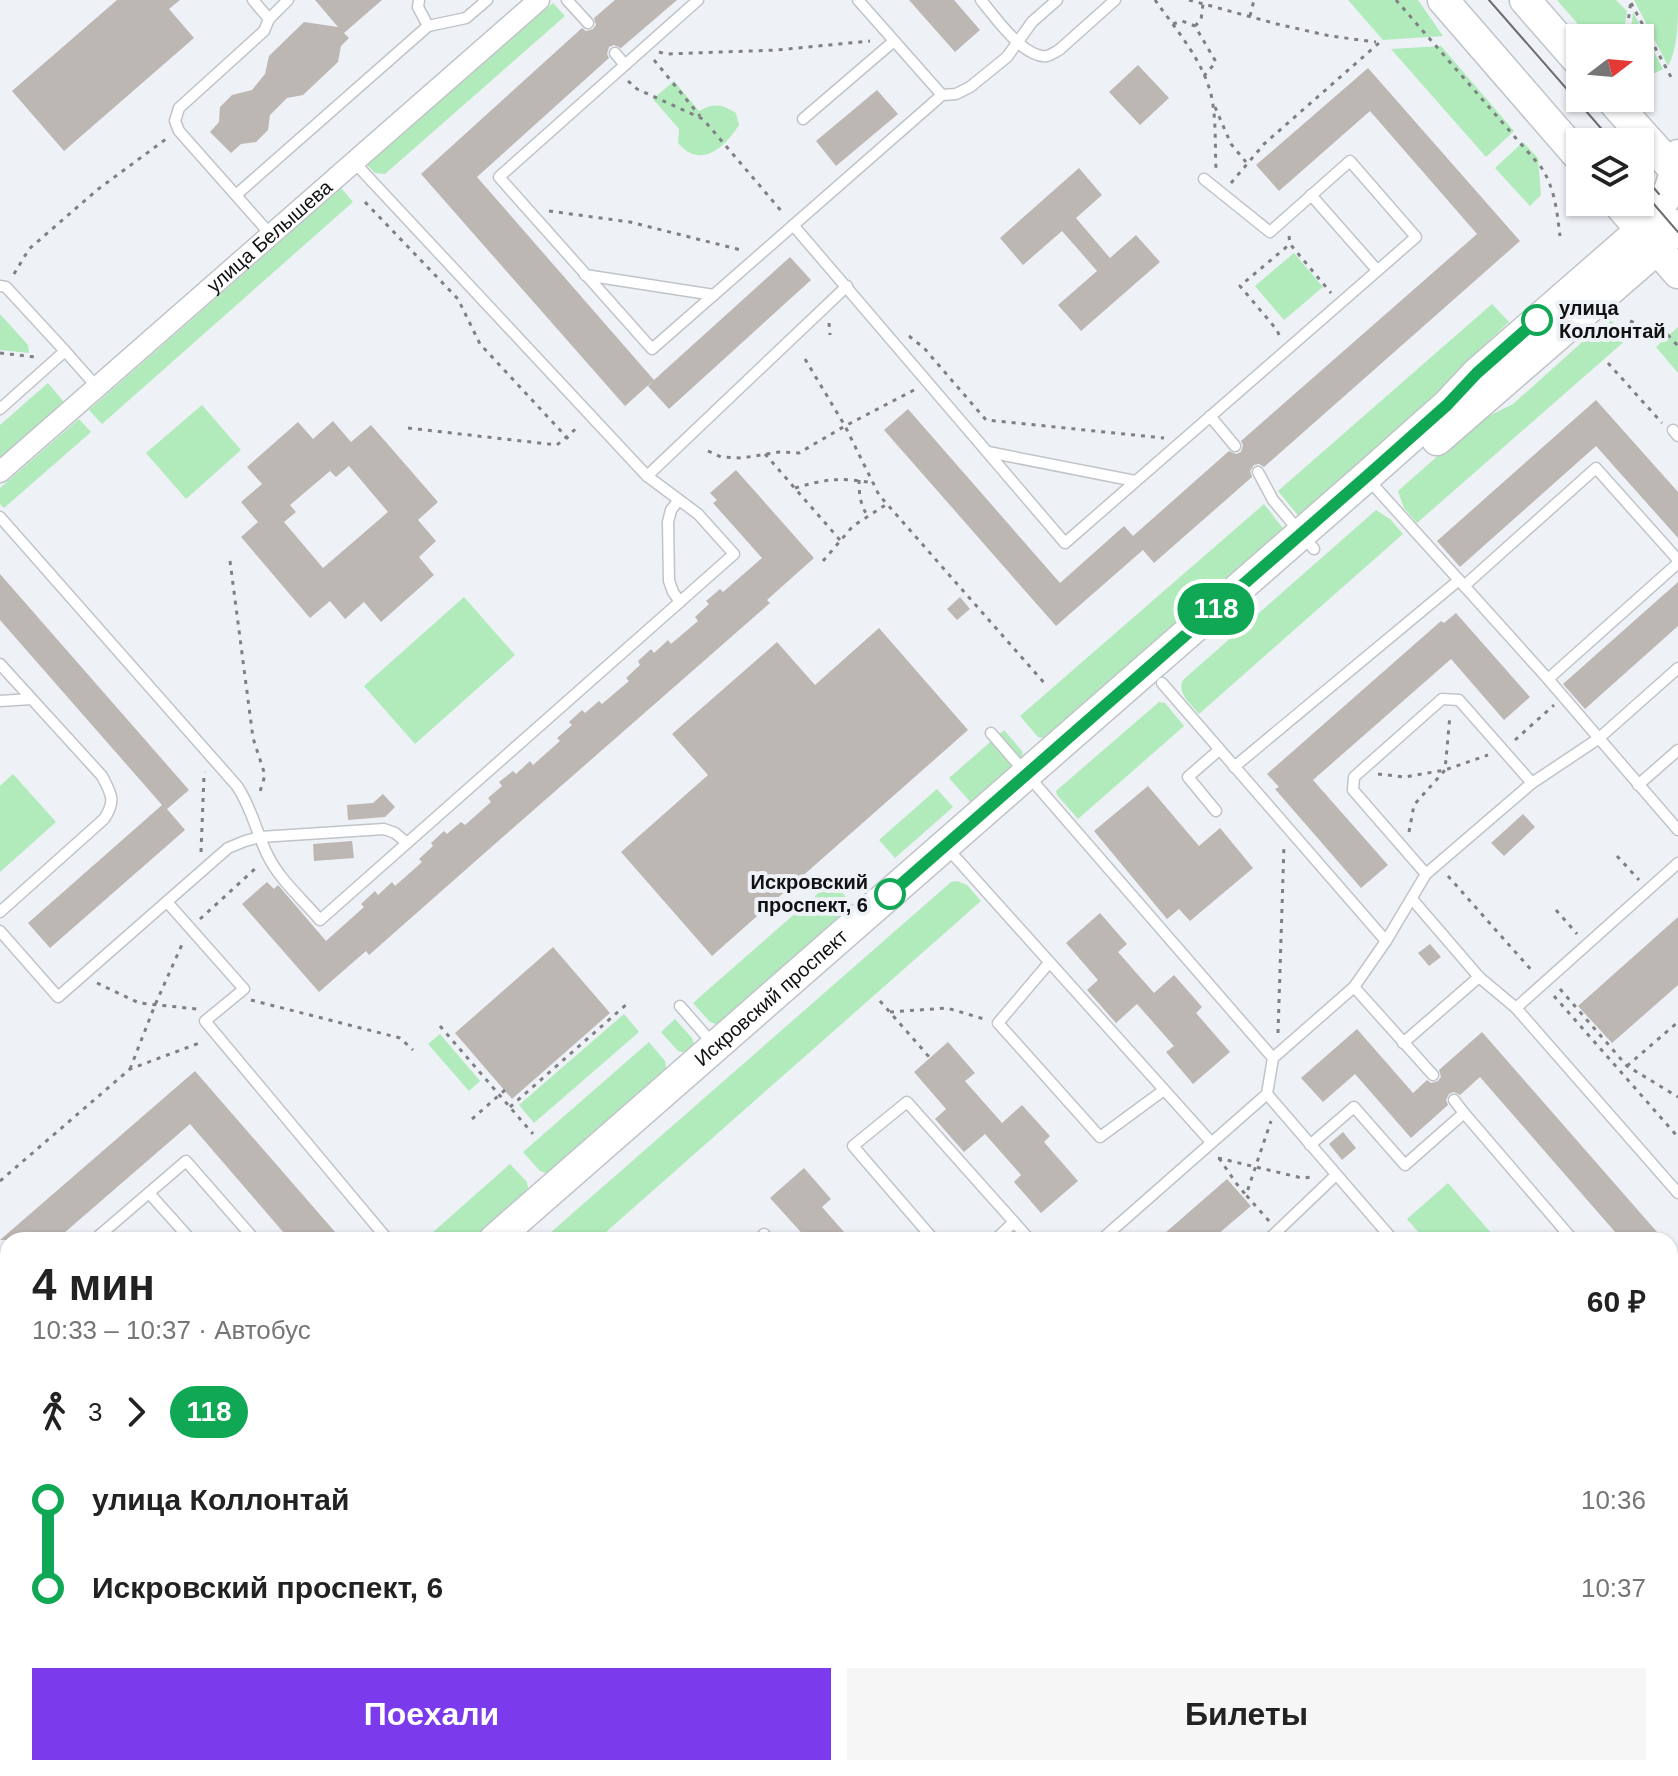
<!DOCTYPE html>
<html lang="ru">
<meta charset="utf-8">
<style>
body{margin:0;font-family:Arial,sans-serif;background:#f6f6f6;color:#222;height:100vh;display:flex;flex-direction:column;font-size:30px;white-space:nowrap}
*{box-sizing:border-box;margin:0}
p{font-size:26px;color:#767676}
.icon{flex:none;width:44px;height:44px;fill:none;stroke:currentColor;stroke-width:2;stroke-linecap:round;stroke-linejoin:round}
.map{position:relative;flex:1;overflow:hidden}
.panel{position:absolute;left:0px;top:1232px;width:1678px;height:544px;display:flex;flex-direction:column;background:#fff;border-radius:24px 24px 0 0;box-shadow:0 2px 6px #0004}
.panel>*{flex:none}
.badge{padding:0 16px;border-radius:26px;font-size:28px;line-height:52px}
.needle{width:52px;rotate:74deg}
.fabs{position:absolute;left:1566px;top:24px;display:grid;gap:16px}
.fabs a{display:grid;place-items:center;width:88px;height:88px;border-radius:0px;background:#fff;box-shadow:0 2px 6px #0004;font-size:40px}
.map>.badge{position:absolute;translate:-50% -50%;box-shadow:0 0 0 4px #fff}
.legs{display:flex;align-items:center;gap:12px;height:88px;padding:0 32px;font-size:26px}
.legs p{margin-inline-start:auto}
.overview{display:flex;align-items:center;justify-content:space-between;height:136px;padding:0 32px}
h1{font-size:44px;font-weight:600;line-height:60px}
.action{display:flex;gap:16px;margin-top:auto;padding:16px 32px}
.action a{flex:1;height:92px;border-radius:0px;background:#7c3aed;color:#fff;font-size:32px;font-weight:600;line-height:92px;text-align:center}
.action a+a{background:#f6f6f6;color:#222}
ul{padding:0 32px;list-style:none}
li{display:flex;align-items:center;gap:28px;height:88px;font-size:30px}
li i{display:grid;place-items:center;width:12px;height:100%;margin:0 10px;background:currentColor}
li i::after{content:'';width:20px;height:20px;margin:-10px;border:6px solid;border-radius:50%;background:#fff}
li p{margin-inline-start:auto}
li:first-child i{background:linear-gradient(#0000 50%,currentColor 0)}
li:last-child i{background:linear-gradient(currentColor 50%,#0000 0)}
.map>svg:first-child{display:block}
.green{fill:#b1ebbb}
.building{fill:#bdb7b4;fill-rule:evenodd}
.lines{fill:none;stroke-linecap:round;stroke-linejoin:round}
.lane-casing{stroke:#c0c4c9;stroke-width:13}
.street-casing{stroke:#c0c4c9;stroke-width:23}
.secondary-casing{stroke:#c0c4c9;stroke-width:33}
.path{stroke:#7e8084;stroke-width:3;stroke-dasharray:4 6;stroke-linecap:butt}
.lane{stroke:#fff;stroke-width:10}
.street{stroke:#fff;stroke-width:20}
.secondary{stroke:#fff;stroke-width:30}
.tram{stroke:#6b6d71;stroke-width:2}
.line-1-casing{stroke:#fff;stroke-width:18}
.line-1{stroke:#10a855;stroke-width:12}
.stop-1-dot{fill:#fff;stroke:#10a855;stroke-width:4}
.labels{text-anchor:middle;stroke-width:8;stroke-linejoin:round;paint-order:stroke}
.street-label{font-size:20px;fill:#101113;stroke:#eef1f6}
.stop-label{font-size:20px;font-weight:bold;fill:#101113;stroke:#eef1f6;text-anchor:start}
</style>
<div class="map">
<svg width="1678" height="1776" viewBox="0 0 1678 1776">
<rect width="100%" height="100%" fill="#eef1f6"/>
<g class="green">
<polygon points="1348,0 1418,0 1443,36 1383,40"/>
<polygon points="1557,0 1616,0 1627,11 1623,38 1598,38 1596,36 1590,38"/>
<path d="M1634,0H1678C1678,21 1678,48 1668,66Z"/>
<polygon points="553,3 565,16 385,174 375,173 367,165"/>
<polygon points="1633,12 1663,69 1655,73 1640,75 1640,38 1630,38"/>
<polygon points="1441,46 1514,131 1486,157 1391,49"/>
<path d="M674,81L699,111C715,103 721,104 736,113L739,125C725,147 701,170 678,143L679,129L653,99Z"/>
<polygon points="1523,142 1538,158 1541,195 1530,206 1495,168"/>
<polygon points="341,188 353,202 102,424 89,410"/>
<polygon points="1294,253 1323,287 1284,320 1255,286"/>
<polygon points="1492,304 1509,322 1466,362 1440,397 1301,519 1278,491"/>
<polygon points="0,314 28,345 29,353 0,350"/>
<polygon points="1609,318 1627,339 1417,523 1404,508 1398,491 1475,423 1513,404"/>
<polygon points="1678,327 1678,373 1656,347"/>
<polygon points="48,383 64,402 0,458 0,425"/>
<polygon points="202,405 241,450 186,499 146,453"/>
<polygon points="79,419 91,432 4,508 0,504 0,488"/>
<polygon points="1264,504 1286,532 1048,739 1038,737 1020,716"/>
<path d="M1376,510L1390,519L1403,534L1199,714C1191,704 1176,693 1183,680Z"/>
<polygon points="464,597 515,655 415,744 364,686"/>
<polygon points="1159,702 1165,703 1184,726 1078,819 1057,795 1056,791"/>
<polygon points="1004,730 1022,751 1024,762 973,805 949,778"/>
<polygon points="13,774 56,822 0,872 0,786"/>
<polygon points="937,789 953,807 895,858 879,840"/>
<polygon points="832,881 856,909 721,1026 710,1022 693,1003"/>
<polygon points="957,881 967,885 981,901 597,1240 542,1240 951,882"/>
<polygon points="624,1014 639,1032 534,1123 519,1105"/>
<polygon points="675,1019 692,1038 696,1049 690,1054 678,1051 661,1032"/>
<polygon points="440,1034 480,1081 469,1091 428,1044"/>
<polygon points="649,1042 665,1061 667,1074 551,1175 540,1171 523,1152"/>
<polygon points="510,1164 527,1182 529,1194 477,1240 424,1240"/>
<polygon points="1448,1183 1497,1240 1425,1240 1407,1219"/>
<polygon points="8,1371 8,1432 0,1439 0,1378"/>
</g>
<g class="building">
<polygon points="117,0 180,0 169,9 194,38 64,151 12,91"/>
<polygon points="315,0 382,0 344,33 349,38 341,46 338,62 303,95 287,98 270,115 268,130 256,142 241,144 231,153 210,132 219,122 220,107 232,95 252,90 265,74 269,56 304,22 338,27"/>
<polygon points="615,0 677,0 621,48 614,45 609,47 607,54 609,58 477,177 654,380 790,257 811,280 669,409 648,386 653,381 625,406 421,174 582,28 586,31 593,29 596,25 594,18"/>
<polygon points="909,0 954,0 980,30 955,52"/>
<polygon points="1138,65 1169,98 1140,125 1109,92"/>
<polygon points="1368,68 1520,241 1264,467 1259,464 1254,465 1250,471 1252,477 1154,563 1143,550 1056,626 884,430 908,409 1060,583 1124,526 1133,536 1229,451 1236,454 1241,452 1243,445 1241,441 1477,234 1370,111 1279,191 1256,165"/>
<polygon points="877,90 898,114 836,166 816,141"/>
<polygon points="1079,168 1102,195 1076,218 1110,258 1136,235 1160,262 1081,331 1058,305 1097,271 1062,231 1023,265 1000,238"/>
<polygon points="1596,400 1678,492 1678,538 1596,446 1460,567 1437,541"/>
<path d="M333,421L351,442L371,425L438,502L418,520L436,541L419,557L434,575L381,622L364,602L345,619L330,601L310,618L241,537L258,522L241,502L262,484L247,467L298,422L313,439ZM349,466L388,512L323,568L284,522L296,512L290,505L330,471L336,477Z"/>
<polygon points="736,470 814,558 767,600 770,603 496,843 369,955 366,951 319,992 242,904 267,882 274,889 278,885 326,941 364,907 361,904 375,891 378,895 392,882 395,886 422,862 419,859 433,846 431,843 444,831 447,834 461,822 465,825 491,802 488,798 502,786 499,782 513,771 516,774 530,761 533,765 560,741 557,738 572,725 569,722 582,710 585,713 599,701 602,704 629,681 626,678 640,665 638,661 651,649 654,653 668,640 671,644 698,621 695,617 709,604 706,601 720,589 723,592 762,558 713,503 717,500 710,493"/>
<polygon points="0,574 189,790 167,809 185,830 50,948 28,923 162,805 0,620"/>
<polygon points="1678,582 1678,626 1585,709 1563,684"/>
<polygon points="960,597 970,609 957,620 947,609"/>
<polygon points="1456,613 1530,697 1504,720 1451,659 1313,780 1388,865 1361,888 1275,789 1279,787 1267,774 1441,621 1444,623"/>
<polygon points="879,628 968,730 712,956 621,852 708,775 672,734 777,642 815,685"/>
<polygon points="1148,786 1199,846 1220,828 1253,868 1190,921 1179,909 1167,919 1094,831"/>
<polygon points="383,794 395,807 385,817 348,820 347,805 373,803"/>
<polygon points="1523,814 1535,827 1504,856 1491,843"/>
<polygon points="352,841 354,858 314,861 313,844"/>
<polygon points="1100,913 1127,944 1118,952 1154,993 1174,975 1202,1007 1196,1013 1230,1052 1193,1084 1166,1052 1174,1046 1137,1004 1116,1023 1087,990 1098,980 1066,943"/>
<polygon points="1678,917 1678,985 1612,1043 1578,1006"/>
<polygon points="1430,944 1441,957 1429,966 1418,953"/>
<polygon points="553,947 610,1013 512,1099 455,1033"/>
<polygon points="1357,1029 1413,1093 1427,1080 1431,1083 1438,1081 1441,1077 1439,1070 1482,1032 1664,1240 1622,1240 1480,1077 1460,1095 1454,1092 1449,1094 1446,1100 1448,1105 1411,1138 1355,1074 1323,1102 1301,1078"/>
<polygon points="948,1042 975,1073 965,1081 1002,1123 1022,1105 1050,1136 1044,1142 1078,1181 1041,1213 1014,1182 1021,1175 985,1134 964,1152 935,1119 946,1109 914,1072"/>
<polygon points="195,1071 342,1240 290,1240 190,1124 56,1240 0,1240"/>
<polygon points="1343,1132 1356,1148 1342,1160 1329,1144"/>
<polygon points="804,1168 831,1199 822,1207 851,1240 808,1240 770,1198"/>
<polygon points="1227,1179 1251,1206 1211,1240 1157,1240"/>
</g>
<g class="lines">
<g class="lane-casing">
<g id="lane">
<polyline points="253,0 269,19"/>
<polyline points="567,0 588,23"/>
<polyline points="698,0 499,177 652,349 942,95 956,94 970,87 1007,57 1032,22 1057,0"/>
<polyline points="858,0 942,95"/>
<path d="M981,0C994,16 1024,59 1047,56C1051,55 1055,52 1059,50L1115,0"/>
<polyline points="428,26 466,18 487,0"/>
<polyline points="615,53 625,65"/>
<polyline points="803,119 894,41"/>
<polyline points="236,195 428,26 418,7 419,0"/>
<polyline points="1311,195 1377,270"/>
<polyline points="793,225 1065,543 1416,237 1350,161 1270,232 1204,179"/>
<polyline points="271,235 179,131 175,121 179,108 264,31 269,19 288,0"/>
<polyline points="585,275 714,295"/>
<polyline points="0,286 6,287 65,351 0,409"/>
<polyline points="65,351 97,387"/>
<polyline points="1210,416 1235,446"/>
<polyline points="1673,430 1678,436"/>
<polyline points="988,452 1135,481"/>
<polyline points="1258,472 1273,500 1314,549"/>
<polyline points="647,476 847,286"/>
<polyline points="1367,478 1548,679 1678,830"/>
<polyline points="678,501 671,510 668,522 669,581 673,592 680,602"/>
<path d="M0,517L237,786C252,808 256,832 268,856C280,880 303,900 320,920L734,554L698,514L647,476L354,162"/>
<polyline points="1464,586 1596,468 1678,560"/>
<path d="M0,664L102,776C112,795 116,801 104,819L0,912"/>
<polyline points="1548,679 1678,563"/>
<polyline points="1162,683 1386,941"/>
<polyline points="0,701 31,699"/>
<polyline points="991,733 1273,1058"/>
<polyline points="1234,767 1459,580"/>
<polyline points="1638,785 1678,750"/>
<polyline points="1216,811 1188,777 1219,750"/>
<polyline points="948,849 1211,1142"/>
<polyline points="1426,874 1353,790 1354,777 1442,699 1459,700 1532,783"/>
<polyline points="1412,899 1479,977 1516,1008 1678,863"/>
<polyline points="167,902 244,989 205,1021 388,1240"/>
<polyline points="0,931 58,997 228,848 245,841 260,837 384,829 395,833 407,843"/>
<polyline points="1049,963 998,1023 1100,1137 1164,1090"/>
<polyline points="1354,987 1433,1075"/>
<polyline points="680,1006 714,1045"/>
<polyline points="1516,1008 1678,1193"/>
<polyline points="1403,1043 1479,977"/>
<polyline points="1267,1094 1393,1240"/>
<polyline points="1454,1100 1464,1113 1573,1240"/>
<polyline points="1310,1145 1354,1107 1405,1165 1464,1113"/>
<polyline points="149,1193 191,1240"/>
<polyline points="94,1240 186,1161 255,1240"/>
<polyline points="758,1240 764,1234 769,1240"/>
<polyline points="934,1240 853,1146 907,1102 1030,1240"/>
<polyline points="995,1240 1014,1222"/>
<polyline points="1101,1240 1267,1094 1273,1058 1354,987 1386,941 1426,874 1532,783 1598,739 1678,668"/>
<polyline points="1268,1240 1336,1175"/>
<polyline points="0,1320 8,1313"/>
<polyline points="1670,1352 1678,1361"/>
<polyline points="0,1475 8,1468"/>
<polyline points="0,1482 8,1491"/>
<polyline points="1670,1563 1678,1573"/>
<polyline points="1678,1592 1674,1606 1678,1642"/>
<polyline points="230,1768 237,1776"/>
<polyline points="998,1768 1005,1776"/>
<polyline points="1148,1768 1155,1776"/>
<polyline points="309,1776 308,1775 316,1768"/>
<polyline points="397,1776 406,1768"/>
<polyline points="561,1776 570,1768"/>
<polyline points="1524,1776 1533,1768"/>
</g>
</g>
<g class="street-casing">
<g id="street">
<path id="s1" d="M0,472L539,0"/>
</g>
</g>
<g class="secondary-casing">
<g id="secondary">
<polyline points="1443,0 1580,158"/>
<polyline points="1525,0 1580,63"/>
<polyline points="1610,98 1678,174"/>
<polyline points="1617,202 1678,273"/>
<polyline points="1437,440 1657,249 1678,225"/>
<path id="s2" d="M494,1240L1366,477L1447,405L1477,373L1641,230C1664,205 1673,190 1678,155"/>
<polyline points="0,1672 8,1665"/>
<polyline points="0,1698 8,1691"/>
</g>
</g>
<g class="path">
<path d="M1155,0C1177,31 1208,66 1213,105C1216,126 1215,148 1216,169"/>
<polyline points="1189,0 1277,24 1330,36 1376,42"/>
<path d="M1396,0L1541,167C1555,188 1557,212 1560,236"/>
<polyline points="1631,3 1671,77"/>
<polyline points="1250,16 1254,0"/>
<polyline points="1173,24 1182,21 1195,26 1216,62 1204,76"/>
<polyline points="1195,26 1201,20 1203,4"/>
<polyline points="1626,38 1631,0"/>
<polyline points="659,52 666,54 777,50 870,41"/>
<polyline points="654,60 700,116"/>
<polyline points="628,81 637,89 703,119 783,213"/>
<polyline points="1215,107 1231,144 1246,162"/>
<polyline points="1231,183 1264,144 1379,43"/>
<polyline points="365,202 458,299 480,344 572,443"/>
<polyline points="549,211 630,222 741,250"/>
<polyline points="1289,236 1290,244 1331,293"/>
<polyline points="14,274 29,249 97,190 166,139"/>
<polyline points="1630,321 1668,335 1678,346"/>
<polyline points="829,323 830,335"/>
<polyline points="1279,335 1277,330 1240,286 1290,244"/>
<polyline points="909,336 924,348 986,420 1164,438"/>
<polyline points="0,353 35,357"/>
<polyline points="805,359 845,426 879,495 1046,685"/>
<polyline points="1608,363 1662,423"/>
<polyline points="408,428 557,445 579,426"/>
<polyline points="708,451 721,457 742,458 779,452 799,453 845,426 914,390"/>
<polyline points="765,454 840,540"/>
<path d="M859,480C859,493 860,504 867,515"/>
<path d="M795,488C825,479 841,477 873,483"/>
<polyline points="230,561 253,738 265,775 259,795"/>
<polyline points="823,561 853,526 887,504"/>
<polyline points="1515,740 1554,705"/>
<polyline points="1378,774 1405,777 1445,770 1488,755"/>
<polyline points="1409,832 1414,805 1445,770 1450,715"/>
<polyline points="201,852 204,775 205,772"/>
<polyline points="1617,856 1639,880"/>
<polyline points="1448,876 1533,972"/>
<polyline points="1556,910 1577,934"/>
<polyline points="200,919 257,867"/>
<polyline points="97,983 139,1003 197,1009"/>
<polyline points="1560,989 1627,1066 1678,1097"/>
<polyline points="1554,996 1678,1137"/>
<polyline points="251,1000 400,1038 413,1050"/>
<polyline points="880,1001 930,1058"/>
<polyline points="890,1012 947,1008 984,1019"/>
<polyline points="440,1026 533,1134"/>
<polyline points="1278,1033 1284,845"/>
<polyline points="1627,1066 1678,1022"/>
<polyline points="130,1069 155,1005 184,940"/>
<polyline points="510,1107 628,1003"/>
<polyline points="472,1119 505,1090"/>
<polyline points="1218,1158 1302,1178 1312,1177"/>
<polyline points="1219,1158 1236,1183 1245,1194"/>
<polyline points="0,1181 130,1069 202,1042"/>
<polyline points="1269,1221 1246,1195 1271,1121"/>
<polyline points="0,1405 8,1415"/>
<polyline points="1207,1768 1210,1776"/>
<polyline points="1306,1776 1315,1768"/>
<polyline points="1367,1776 1376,1768"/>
</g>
<use href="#lane" class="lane"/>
<use href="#street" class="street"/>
<use href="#secondary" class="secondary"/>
<g class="tram">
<polyline points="1489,0 1613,142"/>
<polyline points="1640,172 1659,194"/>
<polyline points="1640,188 1678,232"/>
</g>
</g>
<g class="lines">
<g class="line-1-casing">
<polyline id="line-1" points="890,894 1366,477 1447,405 1477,373 1537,320"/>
</g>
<use href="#line-1" class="line-1"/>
</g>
<g class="stop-1-dot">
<circle cx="1537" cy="320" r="14"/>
<circle cx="890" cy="894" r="14"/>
</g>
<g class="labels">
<g class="street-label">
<text dy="7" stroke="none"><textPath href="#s1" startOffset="358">улица Белышева</textPath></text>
<text dy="7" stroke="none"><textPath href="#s2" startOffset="368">Искровский проспект</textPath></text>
</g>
<g class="stop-label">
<text x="1559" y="315">улица<tspan x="1559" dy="23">Коллонтай</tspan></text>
<text x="868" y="889" text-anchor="end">Искровский<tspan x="868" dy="23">проспект, 6</tspan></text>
</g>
</g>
</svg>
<div class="fabs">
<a><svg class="needle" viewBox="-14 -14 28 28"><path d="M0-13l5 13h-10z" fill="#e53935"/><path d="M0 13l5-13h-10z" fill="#767676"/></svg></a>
<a><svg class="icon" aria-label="layers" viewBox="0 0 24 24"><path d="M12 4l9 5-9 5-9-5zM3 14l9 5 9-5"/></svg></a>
</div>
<b class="badge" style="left:1216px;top:609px;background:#10a855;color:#fff">118</b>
<section class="panel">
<div class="overview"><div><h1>4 мин</h1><p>10:33 – 10:37 · Автобус</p></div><b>60 ₽</b></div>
<div class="legs"><svg class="icon" aria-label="walk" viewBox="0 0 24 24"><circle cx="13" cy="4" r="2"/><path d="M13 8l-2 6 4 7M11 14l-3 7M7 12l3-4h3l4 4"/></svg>3<svg class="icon" aria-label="forward" viewBox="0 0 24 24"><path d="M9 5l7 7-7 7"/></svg><b class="badge" style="background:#10a855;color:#fff">118</b></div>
<ul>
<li><i style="color:#10a855"></i><b>улица Коллонтай</b><p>10:36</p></li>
<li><i style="color:#10a855"></i><b>Искровский проспект, 6</b><p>10:37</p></li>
</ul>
<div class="action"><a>Поехали</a><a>Билеты</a></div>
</section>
</div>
